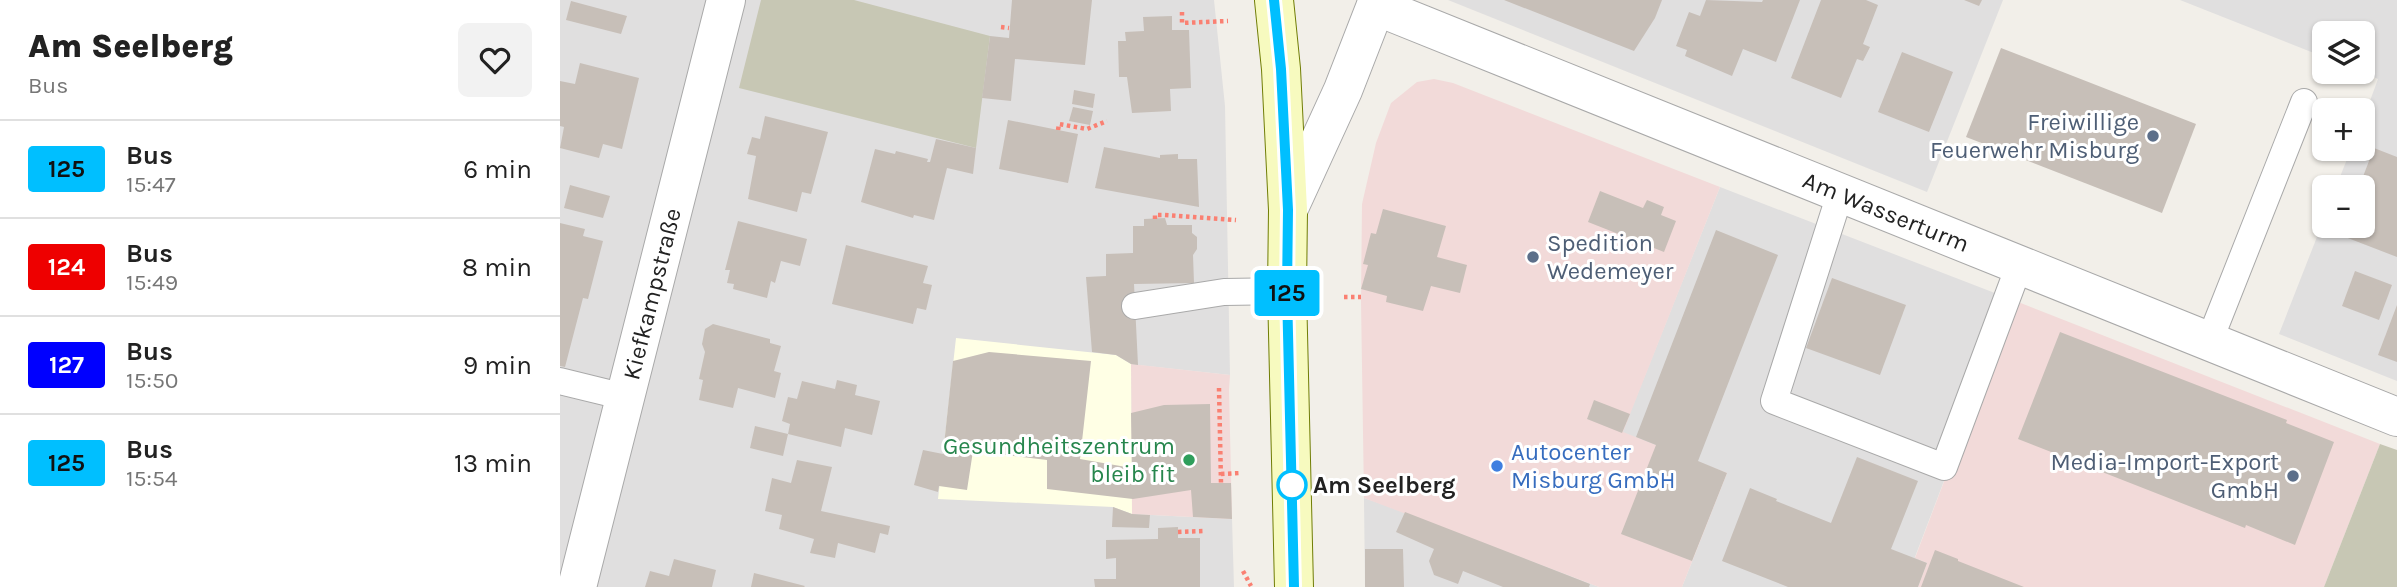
<!DOCTYPE html>
<meta charset="utf-8">
<style>
body{margin:0;font-family:Karla,sans-serif;background:#f2f2f2;color:#222;height:100vh;display:flex;flex-direction:column;font-size:26px;white-space:nowrap}
*{box-sizing:border-box;margin:0}
p{font-size:23px;color:#767676}
.icon{flex:none;width:38px;height:38px;fill:none;stroke:currentColor;stroke-width:2;stroke-linecap:round;stroke-linejoin:round}
.map{position:relative;flex:1;overflow:hidden}
.sheet{display:flex;flex-direction:column;background:#fff;width:560px}
.sheet>*{flex:none}
.badge{padding:0 14px;border-radius:5px;font-size:24px;line-height:46px}
.buttons{position:absolute;left:1752px;top:21px;display:grid;gap:14px}
.buttons a{display:grid;place-items:center;width:63px;height:63px;border-radius:10px;background:#fff;box-shadow:0 2px 5px #0004;font-size:35px}
.map>.badge{position:absolute;translate:-50% -50%;box-shadow:0 0 0 4px #fff}
.round{display:grid;place-items:center;flex:none;width:74px;height:74px;border-radius:10px;background:#f2f2f2}
.summary{display:flex;align-items:center;justify-content:space-between;height:119px;padding:0 28px}
h1{font-size:33px;font-weight:800;line-height:52px}
ul{padding:0;list-style:none}
li{display:flex;align-items:center;gap:21px;height:98px;padding:0 28px;border-top:2px solid #e0e0e0}
li div{flex:1}
li b{display:block;font-size:26px}
li em{font-style:normal}
li .badge{min-width:77px;font-weight:700;text-align:center}
main{display:flex;flex:1;min-height:0}
.map>svg:first-child{display:block}
.residential{fill:#e0dfdf}
.commercial{fill:#f2dad9}
.education{fill:#ffffe5}
.construction{fill:#c7c7b4}
.building{fill:#c7bfb8}
.lines{fill:none;stroke-linecap:round;stroke-linejoin:round}
.service-casing{stroke:#a9a9a9;stroke-width:28}
.minor-casing{stroke:#a9a9a9;stroke-width:40}
.tertiary-casing{stroke:#a9a9a9;stroke-width:40}
.secondary-casing{stroke:#707d05;stroke-width:40}
.path{stroke:#fa8072;stroke-width:4.5;stroke-dasharray:3.5 3.5;stroke-linecap:butt}
.service{stroke:#fff;stroke-width:26}
.minor{stroke:#fff;stroke-width:38}
.tertiary{stroke:#fff;stroke-width:38}
.secondary{stroke:#f7fabf;stroke-width:38}
.line-casing{stroke:#fff;stroke-width:16}
.line{stroke:#00bfff;stroke-width:10}
.service-dot{fill:#5c6f8a;stroke:#fff;stroke-width:2.5}
.leisure-dot{fill:#2e9e5b;stroke:#fff;stroke-width:2.5}
.shop-dot{fill:#3f7fe0;stroke:#fff;stroke-width:2.5}
.stop-dot{fill:#fff;stroke:#00bfff;stroke-width:3.5}
.labels{text-anchor:middle;stroke-width:6;stroke-linejoin:round;paint-order:stroke}
.service-label{font-size:24px;fill:#4e5e75;stroke:#fff;text-anchor:end}
.street-label{font-size:24px;fill:#222;stroke:#fff}
.leisure-label{font-size:24px;fill:#27864d;stroke:#fff;text-anchor:end}
.shop-label{font-size:24px;fill:#366cbe;stroke:#fff;text-anchor:start}
.stop-label{font-size:24px;font-weight:bold;fill:#222;stroke:#fff;text-anchor:start}
</style>
<main>
<section class="sheet">
<div class="summary"><div><h1>Am Seelberg</h1><p>Bus</p></div><a class="round"><svg class="icon" aria-label="heart" viewBox="0 0 24 24"><path d="M12 20l-8-8c-3-5 5-10 8-4 3-6 11-1 8 4z"/></svg></a></div>
<ul>
<li><span class="badge" style="background:#00bfff;color:#111">125</span><div><b>Bus</b><p>15:47</p></div><em>6 min</em></li>
<li><span class="badge" style="background:#e00;color:#fff">124</span><div><b>Bus</b><p>15:49</p></div><em>8 min</em></li>
<li><span class="badge" style="background:#00f;color:#fff">127</span><div><b>Bus</b><p>15:50</p></div><em>9 min</em></li>
<li><span class="badge" style="background:#00bfff;color:#111">125</span><div><b>Bus</b><p>15:54</p></div><em>13 min</em></li>
</ul>
</section>
<div class="map">
<svg width="1837" height="587" viewBox="0 0 1837 587">
<rect width="100%" height="100%" fill="#f2efe9"/>
<g class="residential">
<polygon points="0,0 654,0 665,106 670,375 578,365 572,514 672,519 674,587 0,587"/>
<polygon points="888,0 1443,0 1367,192"/>
<polygon points="1620,0 1837,0 1837,381 1719,334 1764,219 1764,226 1802,226 1802,187 1776,187 1791,149 1802,149 1803,120 1818,79 1802,72 1802,33 1764,33 1764,57"/>
<polygon points="1160,187 1453,300 1355,557 1367,563 1358,587 1122,587 1167,473 1062,433"/>
<polygon points="804,498 845,512 1039,587 805,587"/>
</g>
<g class="commercial">
<polygon points="874,79 893,83 1160,187 1063,432 1167,473 1122,587 1039,587 804,498 801,301 802,204 816,143 831,103 857,82"/>
<polygon points="1453,300 1820,444 1764,587 1358,587 1367,563 1355,558"/>
<polygon points="571,364 670,375 669,389 672,519 572,514"/>
</g>
<polygon class="education" points="396,338 556,355 571,364 572,514 553,507 378,499"/>
<g class="construction">
<polygon points="201,0 294,0 430,36 416,148 179,88"/>
<polygon points="1820,444 1837,450 1837,587 1764,587"/>
</g>
<g class="building">
<polygon points="452,0 532,0 525,65 455,59 451,101 422,98 430,36 449,38"/>
<polygon points="944,0 1102,0 1095,18 1074,51"/>
<polygon points="1146,0 1202,2 1203,0 1240,0 1216,62 1183,49 1172,76 1125,56 1127,50 1116,46 1129,12 1140,16"/>
<polygon points="1261,0 1306,0 1318,5 1303,44 1310,47 1303,61 1297,59 1281,98 1231,78"/>
<polygon points="1404,0 1422,0 1419,6"/>
<polygon points="11,1 67,16 61,34 6,20"/>
<polygon points="612,16 612,30 629,30 631,88 610,89 611,111 572,113 567,77 559,77 558,41 566,41 565,32 584,31 583,17"/>
<polygon points="1441,48 1636,124 1602,213 1406,137"/>
<polygon points="1342,52 1393,72 1369,132 1318,112"/>
<polygon points="20,63 79,78 62,149 43,144 39,158 0,148 4,127 0,126 0,81 15,84"/>
<polygon points="514,90 535,94 533,108 512,104"/>
<polygon points="513,107 533,111 530,125 509,121"/>
<polygon points="205,116 268,132 251,194 242,192 237,212 188,199 196,156 187,154 192,137 200,139"/>
<polygon points="448,120 518,134 508,183 439,169"/>
<polygon points="376,139 416,148 413,174 387,168 374,220 354,215 353,218 301,202 315,149 335,154 336,151 368,159 367,162 370,162"/>
<polygon points="544,147 600,158 600,155 618,154 618,159 637,159 639,207 535,188"/>
<polygon points="1814,148 1837,157 1837,257 1780,235 1784,226 1802,226 1802,187 1799,187"/>
<polygon points="10,185 50,196 43,218 4,208"/>
<polygon points="1040,191 1083,208 1087,200 1104,207 1101,215 1116,221 1104,252 1028,222"/>
<polygon points="823,209 886,226 877,257 907,265 900,293 871,286 863,311 826,302 827,296 801,289 808,265 803,264 811,233 816,234"/>
<polygon points="605,218 607,225 632,225 632,233 637,237 637,249 633,255 634,283 574,284 578,365 571,364 556,355 532,352 526,277 546,276 546,254 573,253 573,226 584,226 584,219"/>
<polygon points="178,221 247,239 240,266 221,261 215,283 211,281 207,298 173,289 174,284 167,283 170,270 165,270"/>
<polygon points="0,223 25,229 23,236 43,241 28,299 23,298 5,367 0,366"/>
<polygon points="1156,230 1218,255 1138,461 1167,473 1132,561 1061,534 1096,445 1076,437"/>
<polygon points="286,245 368,266 363,283 372,285 366,310 357,308 353,324 272,304"/>
<polygon points="1795,271 1832,285 1819,320 1782,306"/>
<polygon points="1272,278 1346,305 1320,375 1246,348"/>
<polygon points="1837,305 1837,362 1818,355"/>
<polygon points="153,324 210,339 210,343 221,346 214,371 221,373 215,398 178,388 173,408 139,400 143,380 139,379 145,352 142,344 145,329"/>
<polygon points="1500,332 1727,420 1726,423 1774,442 1735,545 1686,525 1685,528 1458,439"/>
<polygon points="429,352 531,361 520,459 572,468 571,413 604,405 650,404 651,483 671,483 672,519 633,517 631,490 573,499 487,489 487,460 413,451 407,490 379,486 378,492 354,485 363,450 383,454 393,361"/>
<polygon points="277,380 297,385 295,395 320,401 312,435 285,428 281,447 228,434 223,456 190,448 195,426 228,434 230,424 222,421 228,397 237,399 242,381 275,389"/>
<polygon points="1034,400 1070,414 1062,433 1027,419"/>
<polygon points="1297,457 1358,481 1331,549 1367,563 1358,587 1228,587 1162,561 1190,488 1217,499 1216,501 1271,523"/>
<polygon points="237,460 272,467 261,511 330,526 328,535 320,533 315,553 278,543 275,558 250,553 254,539 219,529 222,515 205,511 212,478 231,483"/>
<polygon points="553,507 572,514 590,515 589,528 552,527"/>
<polygon points="845,512 1030,584 1029,587 943,587 903,571 898,584 874,575 869,561 874,549 836,532"/>
<polygon points="618,527 618,538 640,538 640,587 535,587 534,579 556,579 556,558 546,559 546,540 598,539 598,528"/>
<polygon points="805,549 843,549 844,587 805,587"/>
<polygon points="1375,550 1398,559 1398,561 1464,587 1361,587"/>
<polygon points="114,559 156,570 152,587 85,587 90,571 109,576"/>
<polygon points="194,573 245,586 244,587 191,587"/>
</g>
<g class="lines">
<g class="service-casing">
<g id="service">
<polyline points="1280,194 1214,401 1384,467 1459,266"/>
<polyline points="575,306 664,292 727,291"/>
<polyline points="1649,342 1744,102"/>
<polyline points="0,381 65,397"/>
</g>
</g>
<g class="minor-casing">
<g id="minor">
<polyline points="816,6 1837,417"/>
<polyline points="17,587 166,0"/>
</g>
</g>
<g class="tertiary-casing">
<polyline id="tertiary" points="728,210 783,90 818,0"/>
</g>
<g class="secondary-casing">
<polyline id="secondary" points="714,0 721,69 728,210 727,291 734,587"/>
</g>
<g class="path">
<polyline points="622,12 622,23 668,21"/>
<polyline points="441,27 449,28"/>
<polyline points="498,130 499,124 527,129 547,121"/>
<polyline points="595,219 595,215 605,215 676,220"/>
<polyline points="784,297 801,297"/>
<polyline points="659,388 661,483"/>
<polyline points="661,474 681,473"/>
<polyline points="618,532 645,531"/>
<polyline points="683,571 691,586"/>
</g>
<use href="#service" class="service"/>
<use href="#minor" class="minor"/>
<use href="#tertiary" class="tertiary"/>
<use href="#secondary" class="secondary"/>
</g>
<g class="lines">
<g class="line-casing">
<polyline id="line" points="714,0 721,69 728,210 727,291 734,587"/>
</g>
<use href="#line" class="line"/>
</g>
<g class="service-dot">
<circle cx="1593" cy="136" r="7"/>
<circle cx="973" cy="257" r="7"/>
<circle cx="1733" cy="476" r="7"/>
</g>
<circle class="leisure-dot" cx="629" cy="460" r="7"/>
<circle class="shop-dot" cx="937" cy="466" r="7"/>
<circle class="stop-dot" cx="732" cy="485" r="14"/>
<g class="labels">
<g class="service-label">
<text x="1579" y="130">Freiwillige<tspan x="1579" dy="28">Feuerwehr Misburg</tspan></text>
<text x="987" y="251" text-anchor="start">Spedition<tspan x="987" dy="28">Wedemeyer</tspan></text>
<text x="1719" y="470">Media-Import-Export<tspan x="1719" dy="28">GmbH</tspan></text>
</g>
<g class="street-label">
<text transform="translate(1326 212) rotate(22)" y="8">Am Wasserturm</text>
<text transform="translate(92 294) rotate(-76)" y="8">Kiefkampstraße</text>
</g>
<g class="leisure-label">
<text x="615" y="454">Gesundheitszentrum<tspan x="615" dy="28">bleib fit</tspan></text>
</g>
<g class="shop-label">
<text x="951" y="460">Autocenter<tspan x="951" dy="28">Misburg GmbH</tspan></text>
</g>
<g class="stop-label">
<text x="753" y="493">Am Seelberg</text>
</g>
</g>
</svg>
<div class="buttons">
<a><svg class="icon" aria-label="layers" viewBox="0 0 24 24"><path d="M12 4l9 5-9 5-9-5zM3 14l9 5 9-5"/></svg></a>
<a>+</a>
<a>−</a>
</div>
<b class="badge" style="left:727px;top:293px;background:#00bfff;color:#111">125</b>
</div>
</main>
